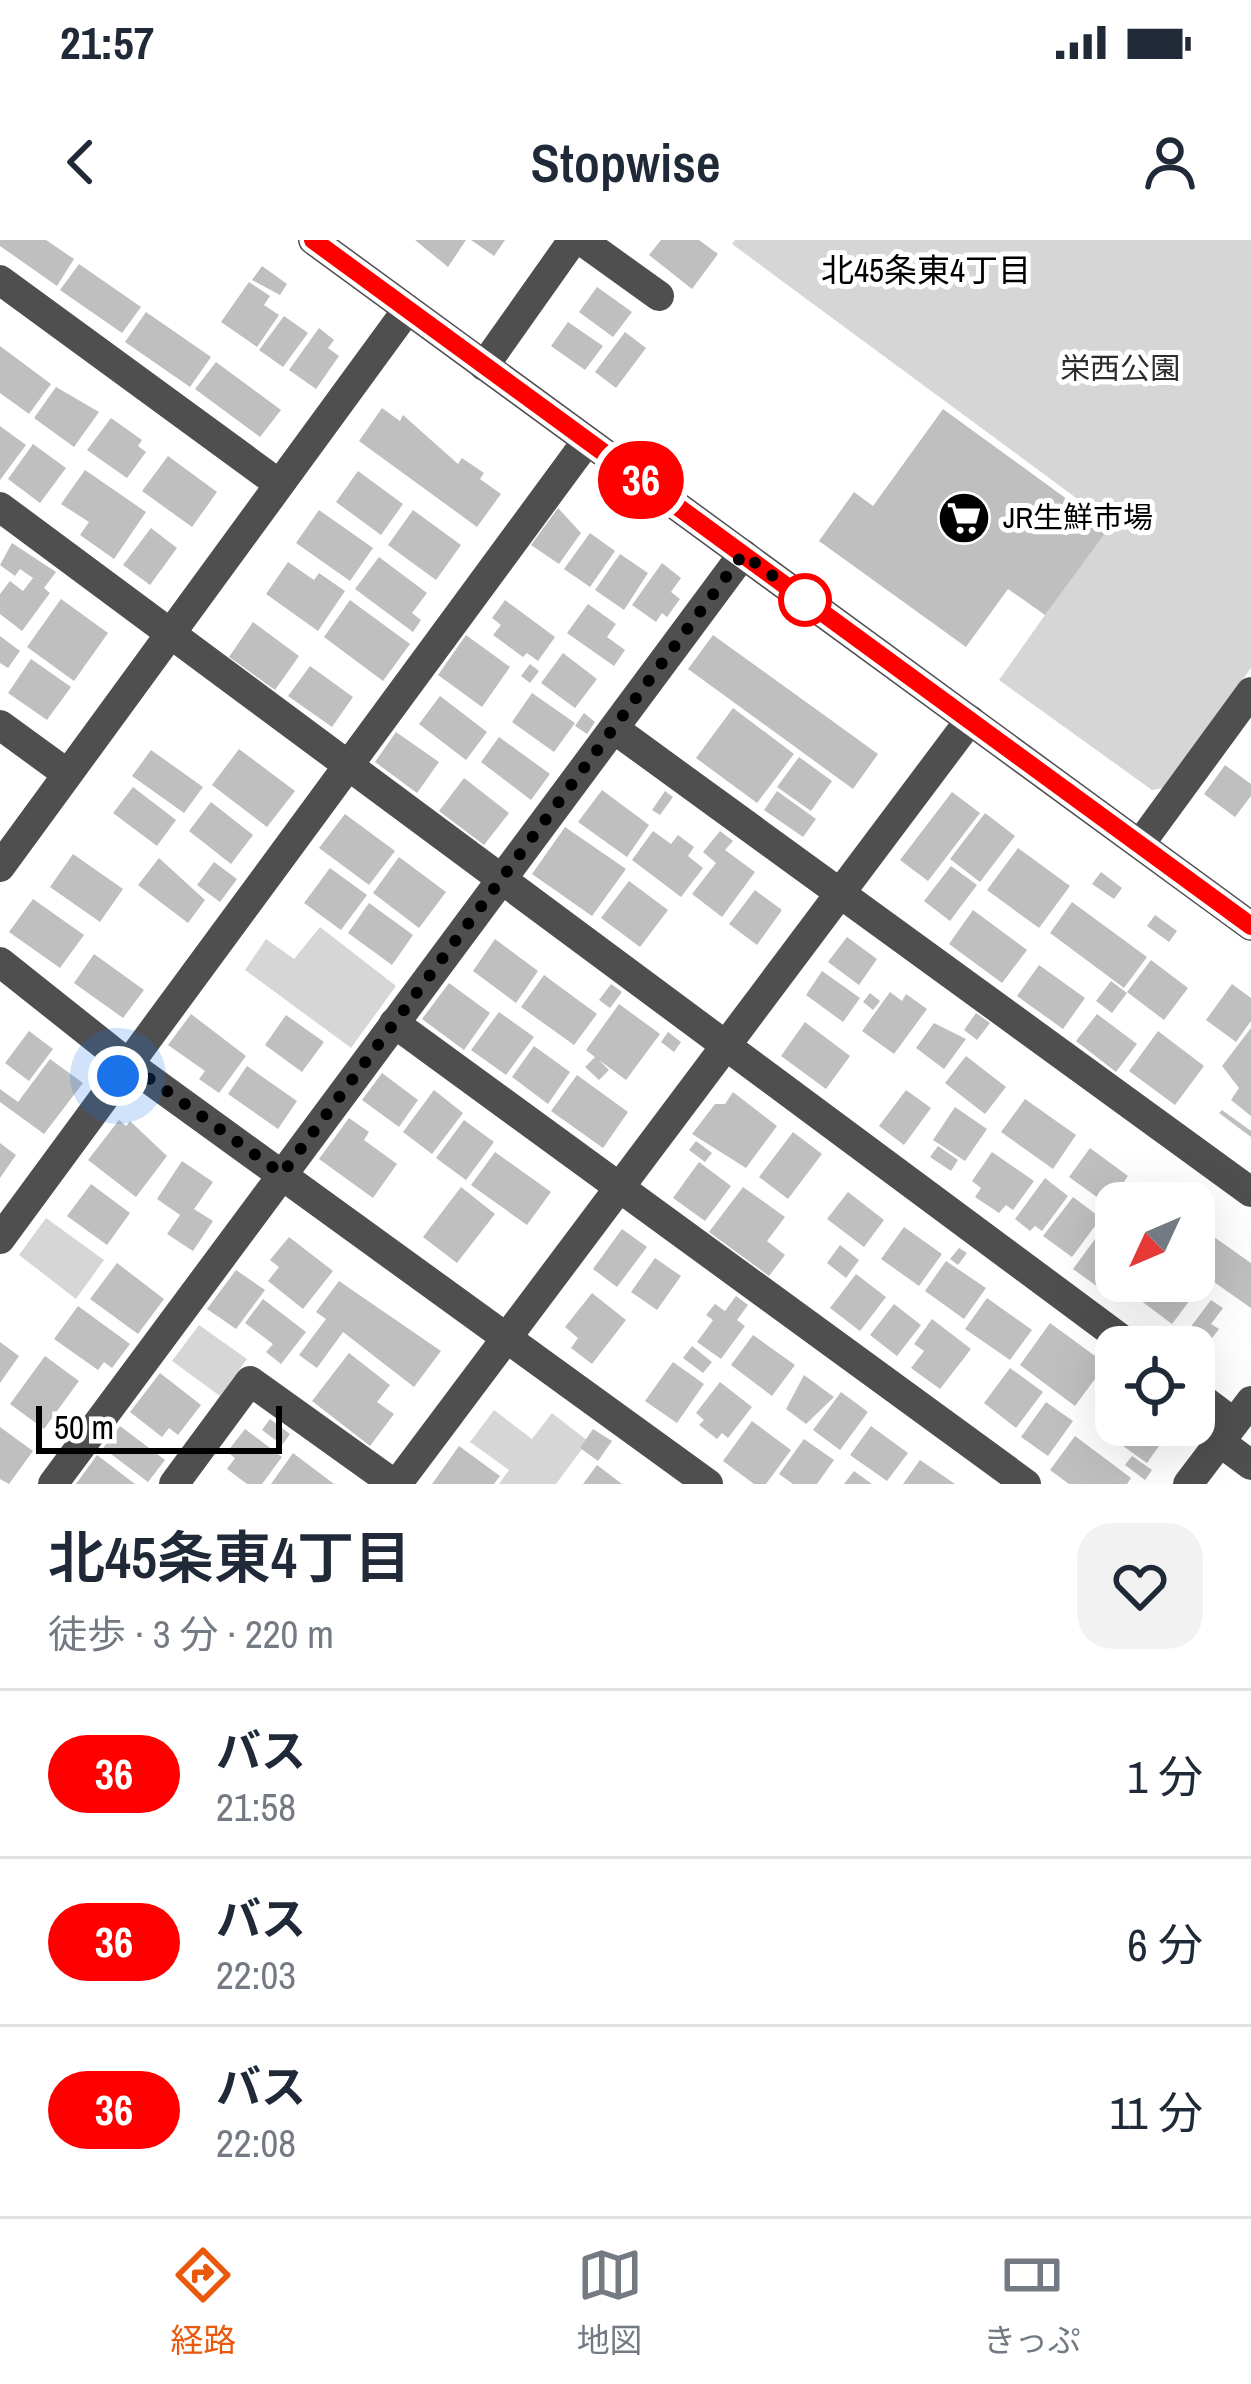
<!DOCTYPE html>
<html lang="ja">
<meta charset="utf-8">
<style>
body{margin:0;font-family:"Archivo Narrow","Noto Sans JP",sans-serif;background:#f2f2f3;color:#1f2937;height:100vh;display:flex;flex-direction:column;font-size:45px;white-space:nowrap}
*{box-sizing:border-box;margin:0}
p{font-size:39px;color:#747a83}
.icon{flex:none;width:66px;height:66px;fill:none;stroke:currentColor;stroke-width:2;stroke-linecap:round;stroke-linejoin:round}
.map{position:relative;height:1244px;overflow:hidden}
.panel{display:flex;flex-direction:column;background:#fff;flex:1}
.panel>*{flex:none}
.badge{padding:0 24px;border-radius:39px;font-size:42px;line-height:78px}
.needle{width:78px;rotate:226deg}
.tools{position:absolute;left:1095px;top:942px;display:grid;gap:24px}
.tools a{display:grid;place-items:center;width:120px;height:120px;border-radius:24px;background:#fff;box-shadow:0 12px 48px #0002;font-size:60px}
.scale{position:absolute;left:36px;bottom:30px;width:246px;box-sizing:border-box;padding-left:12px;border:6px solid #000;border-top:0;font-size:33px;line-height:42px;white-space:nowrap;color:#000;-webkit-text-stroke:9px #fff;paint-order:stroke}
.you{position:absolute;width:60px;height:60px;margin:-30px;border:9px solid #fff;border-radius:50%;background:#1a73e8;box-shadow:0 0 0 18px #1a73e833}
.map>.badge{position:absolute;translate:-50% -50%;box-shadow:0 0 0 6px #fff}
.round{display:grid;place-items:center;flex:none;width:126px;height:126px;border-radius:36px;background:#f2f2f3}
.head{display:flex;align-items:center;justify-content:space-between;height:204px;padding:0 48px}
h1{font-size:57px;font-weight:600;line-height:90px}
ul{padding:0;list-style:none}
li{display:flex;align-items:center;gap:36px;height:168px;padding:0 48px;border-top:3px solid #e0e1e3}
li div{flex:1}
li b{display:block;font-size:45px}
li em{font-style:normal}
li .badge{min-width:132px;font-weight:700;text-align:center}
.status{display:flex;justify-content:space-between;align-items:center;height:84px;padding:0 60px;background:#fff;direction:ltr}
.status svg{height:33px;fill:currentColor}
header{display:flex;justify-content:space-between;align-items:center;height:156px;padding:0 48px;background:#fff;font-size:54px;font-weight:600}
.menu{display:flex;justify-content:space-around;align-items:center;height:168px;border-top:3px solid #e0e1e3;background:#fff;font-size:33px;color:#747a83}
.menu a{display:grid;justify-items:center;gap:6px}
.menu .on{color:#ea580c}
.map>svg:first-child{display:block}
.green{fill:#d6d6d6}
.building{fill:#bfbfbf}
.lines{fill:none;stroke-linecap:round;stroke-linejoin:round}
.minor{stroke:#4f4f4f;stroke-width:30}
.line-casing{stroke:#fff;stroke-width:27}
.line{stroke:#f00;stroke-width:18}
.walk{stroke:#000;stroke-width:12;stroke-dasharray:0 21.6}
.stop-dot{fill:#fff;stroke:#f00;stroke-width:6}
.labels{text-anchor:middle;stroke-width:10;stroke-linejoin:round;paint-order:stroke}
.park-label{font-size:30px;fill:#2d2d2d;stroke:#fff}
.poi-label{font-size:30px;fill:#000;stroke:#fff;text-anchor:start}
.neighbourhood-label{font-size:33px;fill:#000;stroke:#fff}
</style>
<div class="status"><b>21:57</b><svg viewBox="0 0 49 12"><path d="M0 12V9h3v3zM5 12V6h3v6zM10 12V3h3v9zM15 12V0h3v12zM26 1h20v11H26zM47 4h2v5h-2z"/></svg></div>
<header><svg class="icon" aria-label="back" viewBox="0 0 24 24"><path d="M15 5l-7 7 7 7"/></svg>Stopwise<svg class="icon" aria-label="person" viewBox="0 0 24 24"><circle cx="12" cy="8" r="4"/><path d="M4 21q1-7 8-7t8 7"/></svg></header>
<div class="map">
<svg width="1251" height="1244" viewBox="0 0 1251 1244">
<rect width="100%" height="100%" fill="#fff"/>
<g class="green">
<polygon points="735,0 1251,0 1251,428 1164,548 1152,550 999,440 1110,283 732,4"/>
<polygon points="320,687 396,746 351,808 245,730 266,699 294,719"/>
<polygon points="46,978 104,1020 76,1059 19,1015"/>
<polygon points="199,1085 247,1119 220,1156 172,1121"/>
<polygon points="494,1170 532,1199 552,1173 588,1201 556,1244 499,1244 509,1230 470,1202"/>
</g>
<g class="building">
<polygon points="0,0 46,0 74,19 57,46 0,6"/>
<polygon points="415,0 466,0 448,27"/>
<polygon points="471,0 505,0 494,16"/>
<polygon points="661,0 699,0 718,14 692,49 649,15"/>
<polygon points="79,24 141,67 122,93 60,50"/>
<polygon points="262,26 287,44 280,55 252,40"/>
<polygon points="249,42 270,56 264,65 279,75 257,107 221,82"/>
<polygon points="597,47 632,72 613,97 579,72"/>
<polygon points="146,72 211,117 190,147 125,102"/>
<polygon points="284,76 308,93 283,127 259,110"/>
<polygon points="568,82 603,106 585,130 551,106"/>
<polygon points="319,88 334,100 328,108 339,116 316,149 289,130"/>
<polygon points="625,92 646,108 616,148 595,132"/>
<polygon points="0,106 51,144 29,174 0,153"/>
<polygon points="216,122 281,170 260,197 195,149"/>
<polygon points="56,147 99,172 74,207 34,178"/>
<polygon points="382,168 400,181 403,175 458,224 462,218 484,233 480,239 501,254 477,287 359,201"/>
<polygon points="943,169 1108,289 1045,375 1008,349 966,407 819,301 854,252 873,266"/>
<polygon points="111,178 142,200 138,206 146,212 127,238 87,210"/>
<polygon points="0,186 26,205 0,240"/>
<polygon points="33,204 66,228 40,263 8,239"/>
<polygon points="168,216 217,252 192,287 142,251"/>
<polygon points="85,230 146,272 114,319 80,295 89,282 61,264"/>
<polygon points="358,231 403,264 381,295 336,262"/>
<polygon points="558,268 581,293 559,324 531,305"/>
<polygon points="319,270 373,308 350,341 296,303"/>
<polygon points="413,270 461,305 436,340 388,305"/>
<polygon points="151,288 177,308 150,345 123,325"/>
<polygon points="590,293 615,311 590,347 564,329"/>
<polygon points="12,303 56,332 44,348 50,353 22,391 0,374 0,354 10,341 23,351 33,338 20,329 15,336 0,325"/>
<polygon points="620,314 648,333 624,370 595,350"/>
<polygon points="379,317 427,353 412,373 421,380 413,392 355,349"/>
<polygon points="288,322 314,340 319,333 345,351 318,391 266,354"/>
<polygon points="662,323 681,338 671,352 680,359 667,377 662,373 656,382 632,365"/>
<polygon points="61,359 108,393 74,441 27,407"/>
<polygon points="350,360 410,404 383,441 324,397"/>
<polygon points="505,360 555,397 538,421 527,413 523,417 493,395 501,385 492,378"/>
<polygon points="588,364 616,384 607,397 625,410 614,426 567,393"/>
<polygon points="253,382 299,416 275,450 229,417"/>
<polygon points="466,395 510,427 482,467 438,435"/>
<polygon points="713,395 878,514 853,549 688,429"/>
<polygon points="0,396 20,411 8,428 0,423"/>
<polygon points="563,413 597,439 575,468 541,443"/>
<polygon points="31,419 71,447 47,480 8,453"/>
<polygon points="530,424 539,431 530,443 521,436"/>
<polygon points="310,426 353,457 332,487 288,456"/>
<polygon points="532,453 575,483 554,512 512,482"/>
<polygon points="440,456 487,492 466,520 419,484"/>
<polygon points="733,468 794,514 757,563 696,518"/>
<polygon points="584,473 595,482 587,494 575,486"/>
<polygon points="396,492 439,522 417,553 375,522"/>
<polygon points="499,497 550,534 531,560 481,522"/>
<polygon points="239,509 295,551 267,587 212,545"/>
<polygon points="151,510 203,547 184,573 132,536"/>
<polygon points="799,517 832,541 811,571 777,547"/>
<polygon points="1225,525 1251,544 1251,556 1235,577 1204,554"/>
<polygon points="464,538 509,573 484,605 439,571"/>
<polygon points="133,547 176,580 157,606 113,573"/>
<polygon points="602,550 649,585 627,617 578,582"/>
<polygon points="665,551 673,557 660,575 652,570"/>
<polygon points="777,551 816,579 803,597 764,570"/>
<polygon points="952,552 980,573 928,641 900,620"/>
<polygon points="211,562 253,595 231,624 189,591"/>
<polygon points="985,573 1015,596 980,642 950,619"/>
<polygon points="345,574 395,611 369,645 319,608"/>
<polygon points="565,587 626,629 592,676 532,634"/>
<polygon points="653,591 671,604 678,595 694,607 688,616 703,628 681,657 632,620"/>
<polygon points="720,591 733,601 725,610 755,632 722,677 692,654 716,623 703,612"/>
<polygon points="1018,608 1070,646 1039,688 987,650"/>
<polygon points="73,614 123,649 100,682 50,647"/>
<polygon points="399,617 446,652 419,688 373,653"/>
<polygon points="159,618 205,660 188,683 138,645"/>
<polygon points="214,622 237,639 220,662 197,645"/>
<polygon points="951,626 977,645 950,681 924,661"/>
<polygon points="330,628 367,655 341,690 304,663"/>
<polygon points="1101,632 1122,648 1114,659 1092,644"/>
<polygon points="629,641 668,670 640,707 601,678"/>
<polygon points="755,650 782,670 757,705 729,684"/>
<polygon points="33,659 84,695 60,728 9,692"/>
<polygon points="1072,662 1147,717 1124,748 1050,693"/>
<polygon points="369,663 413,695 392,725 348,693"/>
<polygon points="973,670 1027,710 1002,743 949,704"/>
<polygon points="1155,675 1177,691 1169,702 1147,686"/>
<polygon points="847,697 877,719 859,745 828,722"/>
<polygon points="495,699 538,731 516,763 473,731"/>
<polygon points="94,714 144,750 123,778 74,743"/>
<polygon points="1151,720 1188,748 1164,780 1127,752"/>
<polygon points="1039,725 1085,758 1063,789 1017,756"/>
<polygon points="822,731 860,758 843,782 806,755"/>
<polygon points="544,735 597,774 574,805 521,767"/>
<polygon points="1111,741 1127,753 1112,773 1096,761"/>
<polygon points="449,743 490,773 464,810 422,779"/>
<polygon points="611,744 622,752 610,768 599,760"/>
<polygon points="1232,744 1251,758 1251,781 1236,802 1206,780"/>
<polygon points="890,752 902,761 906,754 927,769 894,814 862,791"/>
<polygon points="870,753 880,761 873,770 863,762"/>
<polygon points="619,764 660,794 626,840 599,820 609,830 599,840 585,827 595,817 586,810"/>
<polygon points="499,772 534,797 506,835 471,810"/>
<polygon points="976,773 990,783 977,800 964,790"/>
<polygon points="191,774 246,816 219,853 199,839 205,831 168,805"/>
<polygon points="1097,774 1137,804 1116,832 1076,801"/>
<polygon points="286,775 324,802 302,832 265,805"/>
<polygon points="805,782 850,816 826,849 781,816"/>
<polygon points="934,783 966,799 944,829 916,808"/>
<polygon points="1251,788 1251,876 1231,860 1239,848 1222,826"/>
<polygon points="29,791 53,809 29,841 5,823"/>
<polygon points="1158,791 1204,826 1175,865 1129,831"/>
<polygon points="668,792 681,802 674,812 661,802"/>
<polygon points="534,806 570,832 548,864 512,837"/>
<polygon points="966,816 1006,847 985,874 945,843"/>
<polygon points="50,819 83,843 44,894 0,862 0,849 18,862"/>
<polygon points="247,826 297,861 278,889 228,854"/>
<polygon points="382,833 418,860 399,887 362,860"/>
<polygon points="577,835 628,872 603,908 551,871"/>
<polygon points="434,850 463,873 432,914 403,892"/>
<polygon points="906,850 931,868 904,905 879,886"/>
<polygon points="733,852 777,886 746,928 692,894 715,864 725,864"/>
<polygon points="1025,859 1076,895 1053,929 1001,892"/>
<polygon points="955,867 987,889 965,921 933,900"/>
<polygon points="1222,870 1251,891 1251,897 1219,873"/>
<polygon points="349,878 369,892 364,900 397,924 373,958 319,919"/>
<polygon points="119,880 126,886 130,881 167,916 136,957 88,920"/>
<polygon points="464,880 494,902 466,940 436,918"/>
<polygon points="793,892 822,914 788,959 759,937"/>
<polygon points="696,901 712,913 705,922 689,910"/>
<polygon points="0,903 16,915 0,938"/>
<polygon points="938,906 958,920 951,931 930,917"/>
<polygon points="1090,908 1128,936 1108,965 1069,937"/>
<polygon points="495,912 551,952 527,985 471,945"/>
<polygon points="992,912 1034,941 1013,970 1006,965 999,973 975,957 981,948 972,941"/>
<polygon points="182,921 213,942 194,969 213,981 193,1011 167,994 180,975 157,959"/>
<polygon points="699,922 731,946 705,981 673,958"/>
<polygon points="1045,938 1068,956 1042,991 1035,986 1030,991 1015,979"/>
<polygon points="1136,943 1165,963 1122,963"/>
<polygon points="91,944 130,973 107,1005 67,976"/>
<polygon points="461,947 495,974 457,1023 423,997"/>
<polygon points="743,947 785,977 767,1001 785,1015 769,1036 709,992"/>
<polygon points="848,952 884,980 864,1007 827,979"/>
<polygon points="1073,957 1101,978 1072,1017 1043,996"/>
<polygon points="1194,983 1251,1023 1251,1068 1194,1028"/>
<polygon points="904,987 942,1014 919,1046 881,1019"/>
<polygon points="622,989 647,1007 617,1047 593,1029"/>
<polygon points="1098,995 1116,1008 1116,1041 1135,1041 1119,1062 1073,1029"/>
<polygon points="289,997 333,1031 303,1069 268,1041 279,1027 270,1020"/>
<polygon points="840,1005 859,1020 846,1038 827,1023"/>
<polygon points="959,1008 967,1013 958,1025 950,1019"/>
<polygon points="655,1018 681,1036 657,1070 631,1052"/>
<polygon points="946,1021 986,1048 964,1079 925,1051"/>
<polygon points="117,1023 164,1059 138,1094 90,1059"/>
<polygon points="236,1030 265,1050 236,1089 207,1069"/>
<polygon points="856,1034 886,1057 860,1091 830,1068"/>
<polygon points="339,1041 441,1111 414,1147 343,1092 317,1128 299,1115 326,1079 316,1072"/>
<polygon points="1148,1041 1173,1041 1193,1056 1172,1084 1136,1057"/>
<polygon points="592,1053 626,1080 592,1124 571,1108 578,1098 565,1087"/>
<polygon points="736,1056 748,1065 737,1080 745,1086 721,1119 697,1102 713,1080 706,1075 715,1064 725,1071"/>
<polygon points="987,1058 1032,1090 1010,1120 965,1089"/>
<polygon points="263,1059 306,1092 281,1124 266,1112 273,1104 245,1083"/>
<polygon points="1211,1060 1223,1068 1211,1084 1219,1089 1194,1122 1194,1107 1177,1105"/>
<polygon points="894,1064 921,1085 897,1116 870,1095"/>
<polygon points="78,1066 130,1104 112,1128 104,1122 98,1130 54,1099"/>
<polygon points="932,1079 971,1109 940,1149 911,1128 924,1111 914,1104"/>
<polygon points="1050,1083 1106,1124 1075,1166 1020,1125"/>
<polygon points="753,1095 795,1125 772,1156 731,1125"/>
<polygon points="0,1102 19,1116 0,1143"/>
<polygon points="692,1106 712,1122 703,1133 683,1118"/>
<polygon points="349,1113 390,1145 377,1162 394,1174 370,1206 312,1161"/>
<polygon points="45,1116 79,1141 44,1189 10,1164"/>
<polygon points="673,1122 704,1144 677,1183 645,1161"/>
<polygon points="1010,1128 1043,1152 1016,1188 984,1163"/>
<polygon points="160,1133 201,1165 178,1195 169,1188 162,1197 130,1172"/>
<polygon points="804,1135 834,1157 806,1184 786,1169"/>
<polygon points="720,1142 752,1167 728,1198 722,1193 717,1199 699,1185 704,1180 696,1173"/>
<polygon points="841,1152 868,1172 840,1210 813,1190"/>
<polygon points="1046,1162 1073,1181 1048,1216 1021,1197"/>
<polygon points="270,1179 290,1194 282,1205 262,1190"/>
<polygon points="752,1181 791,1210 766,1244 754,1244 723,1221"/>
<polygon points="1113,1185 1152,1185 1166,1196 1147,1223 1106,1194"/>
<polygon points="120,1186 165,1220 148,1242 103,1208"/>
<polygon points="871,1186 908,1213 887,1241 850,1215"/>
<polygon points="0,1187 33,1211 9,1244 0,1239"/>
<polygon points="245,1189 282,1217 262,1244 247,1244 227,1229 235,1218 227,1212"/>
<polygon points="593,1189 612,1201 598,1221 580,1208"/>
<polygon points="1075,1196 1131,1238 1127,1244 1069,1244 1050,1230"/>
<polygon points="804,1199 834,1220 817,1244 793,1244 779,1234"/>
<polygon points="459,1206 500,1236 494,1244 432,1244"/>
<polygon points="293,1213 334,1244 271,1244"/>
<polygon points="97,1215 135,1244 76,1244"/>
<polygon points="1132,1216 1152,1230 1145,1240 1125,1225"/>
<polygon points="920,1220 955,1244 903,1244"/>
<polygon points="597,1225 622,1244 583,1244"/>
<polygon points="854,1231 872,1244 844,1244"/>
</g>
<g class="lines">
<g class="minor">
<polyline points="313,0 1251,686"/>
<polyline points="581,0 659,56"/>
<polyline points="0,40 279,244"/>
<polyline points="484,126 573,0"/>
<polyline points="0,267 1132,1107"/>
<polyline points="0,485 66,533"/>
<polyline points="617,491 1251,952"/>
<polyline points="1140,604 1251,452"/>
<polyline points="0,627 407,70"/>
<polyline points="0,722 127,823 708,1244"/>
<polyline points="394,783 1026,1244"/>
<polyline points="0,999 587,201"/>
<polyline points="1194,1153 1234,1183"/>
<polyline points="1220,1202 1251,1225"/>
<polyline points="53,1244 743,314"/>
<polyline points="174,1244 250,1141 394,1244"/>
<polyline points="397,1244 970,480"/>
<polyline points="1188,1244 1251,1161"/>
</g>
</g>
<g class="lines">
<g class="line-casing">
<polyline id="line" points="313,0 1251,686"/>
</g>
<use href="#line" class="line"/>
<polyline class="walk" points="118,836 128,823 282,934 743,314 819,370 805,360"/>
</g>
<defs>
<g id="supermarket-disc" transform="scale(2.7)"><circle r="9.5" fill="#000" stroke="#fff"/><path d="M-6-5.5h2.5l.6 2H6L4.5 2H-2.5L-4.4-4H-6ZM-1.5 3.2a1.3 1.3 0 1 0 .1 0ZM3 3.2a1.3 1.3 0 1 0 .1 0Z" fill="#fff"/></g>
</defs>
<g fill-rule="evenodd">
<use href="#supermarket-disc" x="964" y="278"/>
</g>
<circle class="stop-dot" cx="805" cy="360" r="24"/>
<g class="labels">
<g class="park-label">
<text x="1120" y="139">栄西公園</text>
</g>
<g class="poi-label">
<text x="1003" y="288">JR生鮮市場</text>
</g>
<g class="neighbourhood-label">
<text x="926" y="42">北45条東4丁目</text>
</g>
</g>
</svg>
<div class="tools">
<a><svg class="needle" viewBox="-14 -14 28 28"><path d="M0-13l5 13h-10z" fill="#e53935"/><path d="M0 13l5-13h-10z" fill="#747a83"/></svg></a>
<a><svg class="icon" aria-label="locate" viewBox="0 0 24 24"><circle cx="12" cy="12" r="6"/><path d="M12 2v4M12 18v4M2 12h4M18 12h4"/></svg></a>
</div>
<div class="scale">50 m</div>
<div class="you" style="left:118px;top:836px"></div>
<b class="badge" style="left:641px;top:240px;background:#f00;color:#fff">36</b>
</div>
<section class="panel">
<div class="head"><div><h1>北45条東4丁目</h1><p>徒歩 · 3 分 · 220 m</p></div><a class="round"><svg class="icon" aria-label="heart" viewBox="0 0 24 24"><path d="M12 20l-8-8c-3-5 5-10 8-4 3-6 11-1 8 4z"/></svg></a></div>
<ul>
<li><span class="badge" style="background:#f00;color:#fff">36</span><div><b>バス</b><p>21:58</p></div><em>1 分</em></li>
<li><span class="badge" style="background:#f00;color:#fff">36</span><div><b>バス</b><p>22:03</p></div><em>6 分</em></li>
<li><span class="badge" style="background:#f00;color:#fff">36</span><div><b>バス</b><p>22:08</p></div><em>11 分</em></li>
</ul>
</section>
<nav class="menu">
<a class="on"><svg class="icon" aria-label="directions" viewBox="0 0 24 24"><path d="M12 3l9 9-9 9-9-9zM9 14v-3h6M13 9l2 2-2 2"/></svg>経路</a>
<a><svg class="icon" aria-label="map" viewBox="0 0 24 24"><path d="M3 6l6-2 6 2 6-2v14l-6 2-6-2-6 2zM9 4v14M15 6v14"/></svg>地図</a>
<a><svg class="icon" aria-label="tickets" viewBox="0 0 24 24"><path d="M3 7h18v10H3zM15 7v10"/></svg>きっぷ</a>
</nav>
